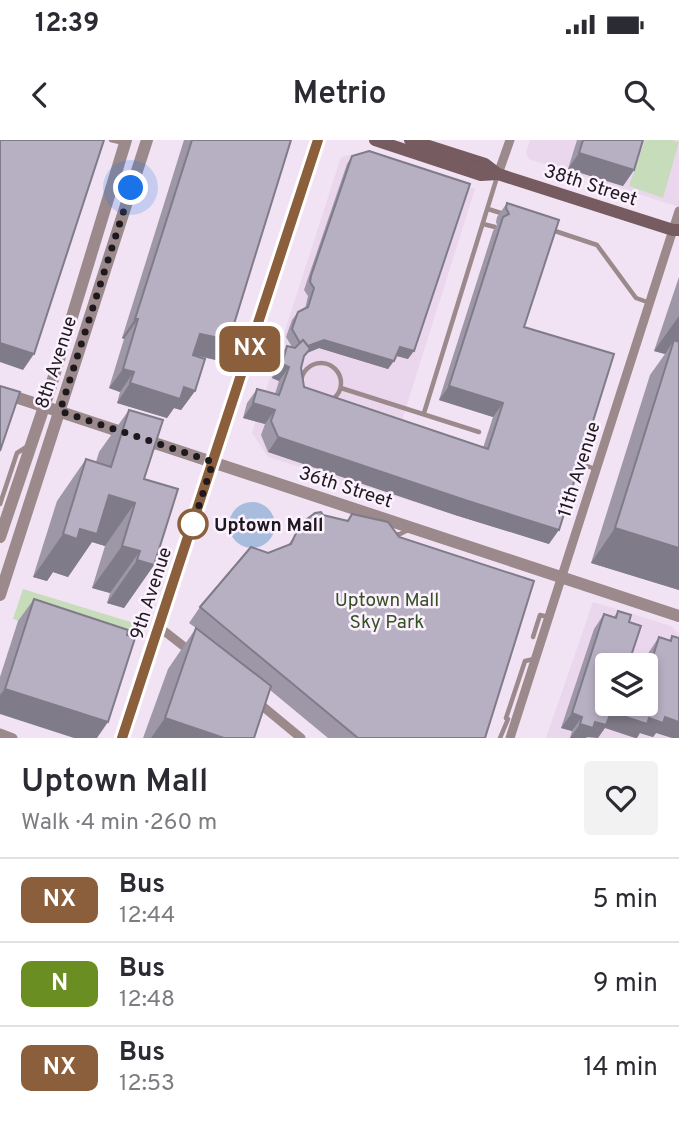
<!DOCTYPE html>
<meta charset="utf-8">
<style>
body{margin:0;font-family:Overpass,sans-serif;background:#f2f2f3;color:#2b2b33;height:100vh;display:flex;flex-direction:column;font-size:26px;white-space:nowrap}
*{box-sizing:border-box;margin:0}
p{font-size:23px;color:#7c7c81}
.icon{flex:none;width:38px;height:38px;fill:none;stroke:currentColor;stroke-width:2;stroke-linecap:round;stroke-linejoin:round}
.map{position:relative;height:598px;overflow:hidden}
.side{display:flex;flex-direction:column;background:#fff;flex:1}
.side>*{flex:none}
.badge{padding:0 14px;border-radius:10px;font-size:24px;line-height:46px}
.tools{position:absolute;left:595px;top:513px;display:grid;gap:14px}
.tools a{display:grid;place-items:center;width:63px;height:63px;border-radius:7px;background:#fff;box-shadow:0 4px 10px #0003;font-size:35px}
.you{position:absolute;width:35px;height:35px;margin:-18px;border:5px solid #fff;border-radius:50%;background:#1a73e8;box-shadow:0 0 0 10px #1a73e833}
.map>.badge{position:absolute;translate:-50% -50%;box-shadow:0 0 0 4px #fff}
.round{display:grid;place-items:center;flex:none;width:74px;height:74px;border-radius:7px;background:#f2f2f3}
.headline{display:flex;align-items:center;justify-content:space-between;height:119px;padding:0 21px}
h1{font-size:33px;font-weight:600;line-height:52px}
ul{padding:0;list-style:none}
li{display:flex;align-items:center;gap:21px;height:84px;padding:0 21px;border-top:2px solid #e1e1e2}
li div{flex:1}
li b{display:block;font-size:26px}
li em{font-style:normal}
li .badge{min-width:77px;font-weight:700;text-align:center}
.status{display:flex;justify-content:space-between;align-items:center;height:49px;padding:0 35px;background:#fff;direction:ltr}
.status svg{height:19px;fill:currentColor}
header{display:flex;justify-content:space-between;align-items:center;height:91px;padding:0 21px;background:#fff;font-size:32px;font-weight:600}
.map>svg:first-child{display:block}
.built{fill:#ead7ed;fill-rule:evenodd}
.green{fill:#c7dcbb}
.water{fill:#a8bdde}
.lines{fill:none;stroke-linecap:round;stroke-linejoin:round}
.service{stroke:#9c898c;stroke-width:4.5}
.minor{stroke:#9c898c;stroke-width:9}
.tertiary{stroke:#9c898c;stroke-width:12}
.secondary{stroke:#765c61;stroke-width:12}
.wall{fill:#9d97a8}
.shaded-wall{fill:#807b88}
.building{fill:#b7b0c3;stroke:#807b88;stroke-width:2}
.line-casing{stroke:#fff;stroke-width:16}
.line{stroke:#8b5e3c;stroke-width:10}
.walk{stroke:#1e191f;stroke-width:7;stroke-dasharray:0 12.6}
.stop-dot{fill:#fff;stroke:#8b5e3c;stroke-width:3.5}
.labels{text-anchor:middle;stroke-width:5;stroke-linejoin:round;paint-order:stroke}
.street-label{font-size:19px;fill:#1e191f;stroke:#fcf1fe}
.stop-label{font-size:19px;font-weight:bold;fill:#1e191f;stroke:#fcf1fe;text-anchor:start}
.park-label{font-size:19px;fill:#345121;stroke:#fcf1fe}
</style>
<div class="status"><b>12:39</b><svg viewBox="0 0 49 12"><path d="M0 12V9h3v3zM5 12V6h3v6zM10 12V3h3v9zM15 12V0h3v12zM26 1h20v11H26zM47 4h2v5h-2z"/></svg></div>
<header><svg class="icon" aria-label="back" viewBox="0 0 24 24"><path d="M15 5l-7 7 7 7"/></svg>Metrio<svg class="icon" aria-label="search" viewBox="0 0 24 24"><circle cx="10" cy="10" r="6"/><path d="M15 15l6 6"/></svg></header>
<div class="map">
<svg width="679" height="598" viewBox="0 0 679 598">
<rect width="100%" height="100%" fill="#f1e3f3"/>
<g class="built">
<polygon points="530,0 679,0 679,67 529,19 526,12"/>
<polygon points="360,13 475,49 398,293 474,317 456,375 268,317 252,293 341,17"/>
<path d="M593,462L671,486L679,494V598H546ZM607,525H646V564H607Z"/>
</g>
<g class="green">
<polygon points="645,0 671,0 679,2 663,58 629,46"/>
<polygon points="23,449 137,484 126,515 13,479"/>
</g>
<circle class="water" cx="252" cy="385" r="23"/>
<g class="lines">
<g class="service">
<polyline points="111,0 124,3"/>
<polyline points="488,69 504,74"/>
<polyline points="483,84 495,87"/>
<polyline points="552,90 597,105 636,158 650,163"/>
<circle cx="321" cy="243" r="20"/>
<polyline points="341,248 479,292"/>
<polyline points="424,273 498,34"/>
<polyline points="582,324 595,329"/>
<polyline points="0,364 17,313 28,306"/>
<polyline points="392,395 400,394 410,389"/>
<polyline points="533,497 540,475 548,477"/>
<polyline points="506,578 525,521 534,519"/>
<polyline points="500,598 508,579"/>
</g>
<g class="minor">
<polyline points="498,34 510,0"/>
<polyline points="159,487 191,512"/>
<polyline points="255,560 301,598"/>
<polyline points="0,593 13,598"/>
<polyline points="510,598 679,71"/>
</g>
<g class="tertiary">
<polyline points="0,252 679,476"/>
<polyline points="0,397 50,249 126,0"/>
<polyline points="0,455 147,0"/>
<polyline points="122,598 318,0"/>
</g>
<g class="secondary">
<polyline points="375,0 481,35 498,34"/>
<polyline points="410,0 485,24 498,34 673,90 679,90"/>
</g>
</g>
<g class="wall">
<polygon points="184,0 291,0 229,200 216,220 193,215 195,251 181,270 174,268 167,278 117,263 120,252 109,248 124,199 122,198"/>
<polygon points="577,0 643,0 634,30 623,46 568,29"/>
<polygon points="352,16 408,219 396,216 388,229 319,208 307,213 304,217 301,228 304,247 483,308 493,277 439,260 493,91 497,85 496,82 497,77 507,63 524,187 549,404 455,375 268,312 261,295 265,284 243,278 247,263 257,249 275,254 279,241 272,238 277,220 287,206 292,207 286,197 292,180 298,172 305,169 308,156 304,150 306,144 347,24"/>
<polygon points="679,137 679,450 591,423 650,235 665,214 654,211"/>
<polygon points="129,270 144,339 154,425 124,468 107,463 110,453 92,448 105,406 92,402 68,437 53,432 47,441 33,437 57,361 86,319 96,322 99,312"/>
<polygon points="352,374 485,598 328,598 270,550 254,598 143,598 168,529 196,488 189,483 200,467 268,413 288,405 307,379 323,375 347,381"/>
<polygon points="34,459 0,574 0,537 18,481"/>
<polygon points="618,471 607,564 646,564 646,525 644,525 649,512 659,497 669,501 672,496 656,593 653,597 640,593 605,588 586,598 570,598 572,591 561,588 594,489 604,474 614,477"/>
</g>
<g class="shaded-wall">
<polygon points="579,13 634,30 623,46 568,29"/>
<polygon points="679,176 679,219 674,200 665,214 654,211"/>
<polygon points="135,179 138,179 124,199 122,198"/>
<polygon points="200,194 229,200 216,220 186,213"/>
<polygon points="324,200 394,221 388,229 319,208 307,213 302,208"/>
<polygon points="0,203 34,214 23,230 0,222"/>
<polygon points="400,207 414,211 408,219 394,215"/>
<polygon points="282,224 289,227 279,241 272,238"/>
<polygon points="123,229 134,232 120,252 109,248"/>
<polygon points="130,243 184,247 195,251 181,270 174,268 167,278 117,263"/>
<polygon points="449,246 503,263 493,277 439,260"/>
<polygon points="253,263 275,270 265,284 243,278"/>
<polygon points="278,297 559,390 549,404 455,375 268,312"/>
<polygon points="109,355 135,363 105,406 92,402 68,437 53,432 47,441 33,437 63,394 80,389"/>
<polygon points="615,388 679,408 679,450 591,423"/>
<polygon points="122,406 140,411 110,453 92,448"/>
<polygon points="137,420 154,425 124,468 107,463"/>
<polygon points="5,549 108,582 97,598 74,598 0,574 0,555"/>
<polygon points="611,572 649,578 665,577 679,582 679,598 672,598 656,593 653,597 640,593 637,598 635,598 605,588 598,598 586,597 586,598 570,598 580,584 595,582"/>
<polygon points="572,573 582,577 572,591 561,588"/>
<polygon points="165,578 224,598 151,598"/>
</g>
<g class="building">
<polygon points="0,0 104,0 34,214 0,203"/>
<polygon points="192,0 291,0 229,200 200,194 193,215 205,219 195,251 184,247 180,259 130,243 134,232 123,229 138,179 135,179"/>
<polygon points="583,0 643,0 634,30 579,13"/>
<polygon points="369,11 470,44 414,211 400,207 394,221 324,200 308,206 303,200 300,203 292,189 298,172 308,167 314,148 310,142 311,136 352,16"/>
<polygon points="507,63 559,80 524,187 614,214 559,390 465,360 278,297 271,281 275,270 253,263 257,249 279,255 289,227 282,224 287,206 295,208 303,200 310,209 304,216 301,228 304,247 488,309 503,263 449,246 503,77 509,74 506,68"/>
<polygon points="674,200 679,202 679,408 615,388"/>
<polygon points="0,246 20,252 0,311"/>
<polygon points="129,270 163,280 144,339 178,349 154,425 137,420 140,411 122,406 135,363 109,355 97,394 80,389 77,399 63,394 86,319 111,327"/>
<polygon points="321,372 323,375 348,381 352,374 388,382 399,397 534,441 485,598 358,598 200,467 251,407 268,413 291,404 297,391 306,385 307,379 315,373"/>
<polygon points="34,459 128,490 127,495 135,498 108,582 5,549"/>
<polygon points="618,471 631,475 629,482 641,486 628,525 607,525 607,564 646,564 646,539 659,497 671,501 672,496 679,498 679,582 665,577 663,583 649,578 647,584 611,572 606,585 595,582 593,588 580,584 582,577 572,573 604,474 616,478"/>
<polygon points="196,488 271,546 254,598 224,598 165,578"/>
</g>
<g class="lines">
<g class="line-casing">
<polyline id="line" points="122,598 318,0"/>
</g>
<use href="#line" class="line"/>
<polyline class="walk" points="131,48 60,271 213,322 193,384"/>
</g>
<circle class="stop-dot" cx="193" cy="384" r="14"/>
<g class="labels">
<g class="street-label">
<text transform="translate(591 44) rotate(18)" y="7">38th Street</text>
<text transform="translate(55 222) rotate(-72)" y="7">8th Avenue</text>
<text transform="translate(578 329) rotate(-72)" y="7">11th Avenue</text>
<text transform="translate(346 346) rotate(18)" y="7">36th Street</text>
<text transform="translate(150 453) rotate(-72)" y="7">9th Avenue</text>
</g>
<g class="stop-label">
<text x="214" y="391">Uptown Mall</text>
</g>
<g class="park-label">
<text x="387" y="466">Uptown Mall<tspan x="387" dy="22">Sky Park</tspan></text>
</g>
</g>
</svg>
<div class="tools">
<a><svg class="icon" aria-label="layers" viewBox="0 0 24 24"><path d="M12 4l9 5-9 5-9-5zM3 14l9 5 9-5"/></svg></a>
</div>
<div class="you" style="left:131px;top:48px"></div>
<b class="badge" style="left:250px;top:209px;background:#8b5e3c;color:#fff">NX</b>
</div>
<section class="side">
<div class="headline"><div><h1>Uptown Mall</h1><p>Walk · 4 min · 260 m</p></div><a class="round"><svg class="icon" aria-label="heart" viewBox="0 0 24 24"><path d="M12 20l-8-8c-3-5 5-10 8-4 3-6 11-1 8 4z"/></svg></a></div>
<ul>
<li><span class="badge" style="background:#8b5e3c;color:#fff">NX</span><div><b>Bus</b><p>12:44</p></div><em>5 min</em></li>
<li><span class="badge" style="background:#6b8e23;color:#fff">N</span><div><b>Bus</b><p>12:48</p></div><em>9 min</em></li>
<li><span class="badge" style="background:#8b5e3c;color:#fff">NX</span><div><b>Bus</b><p>12:53</p></div><em>14 min</em></li>
</ul>
</section>
